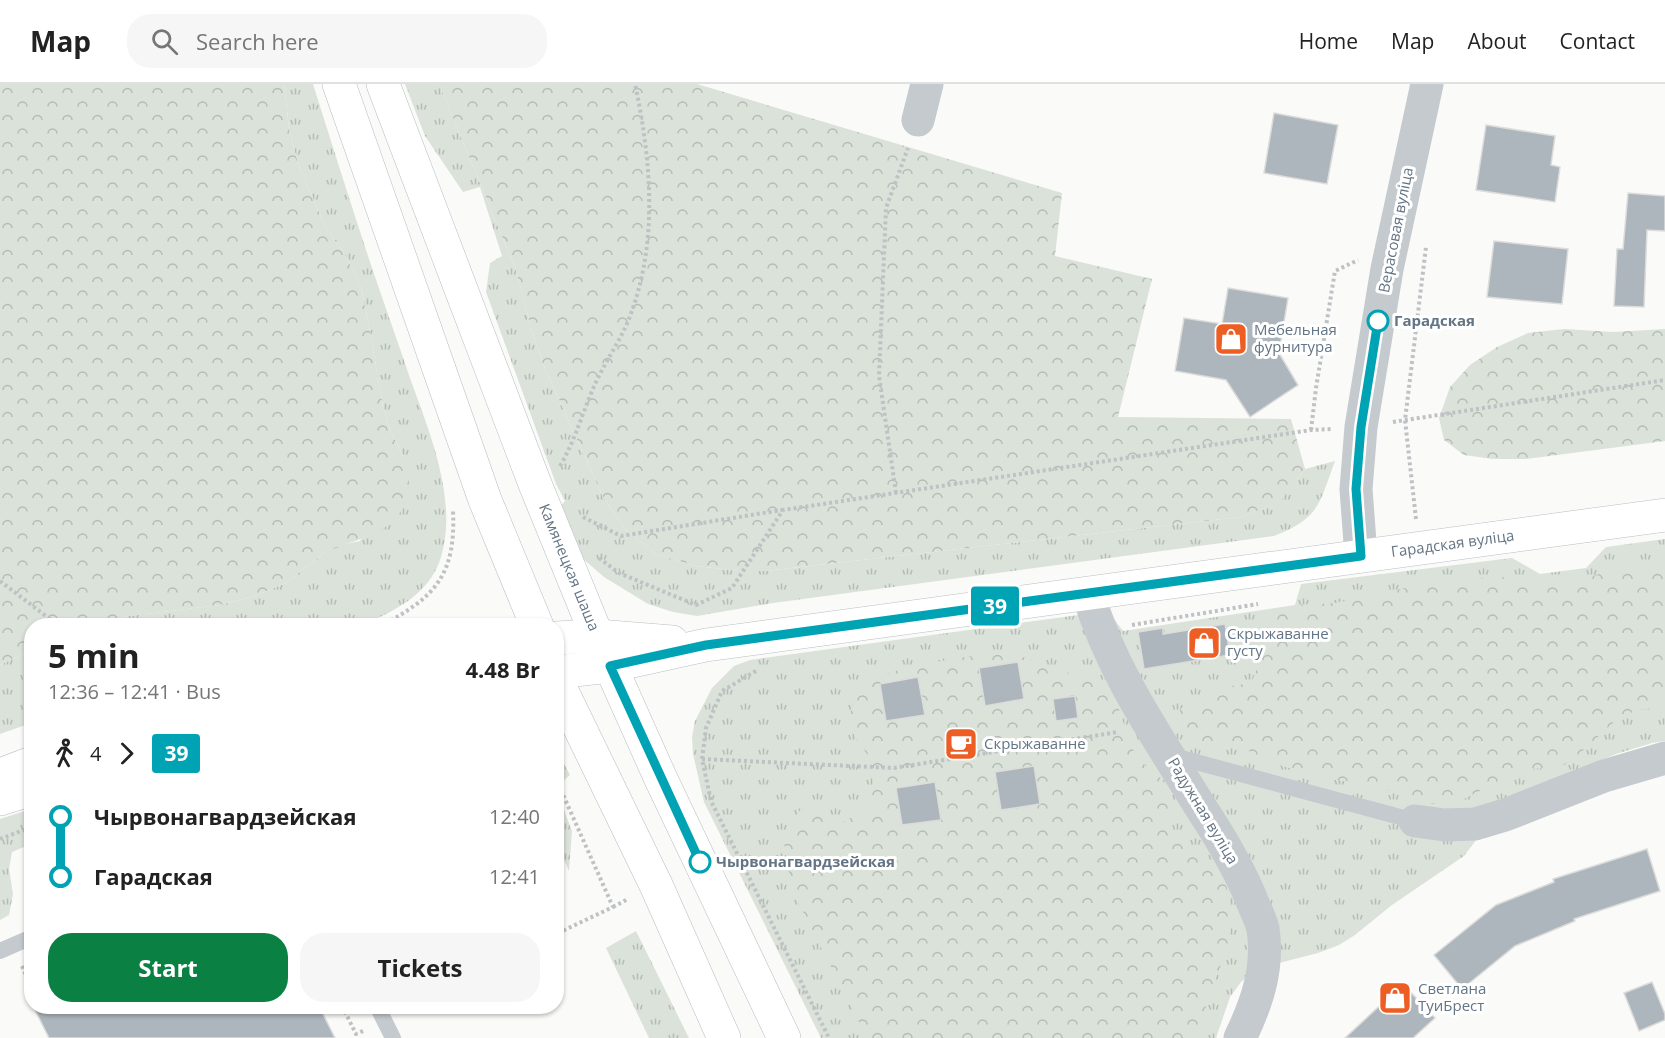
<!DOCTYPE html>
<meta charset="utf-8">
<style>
body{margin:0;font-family:"Open Sans",sans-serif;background:#f6f6f6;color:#222;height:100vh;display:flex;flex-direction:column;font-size:22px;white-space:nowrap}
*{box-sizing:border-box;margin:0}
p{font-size:20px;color:#767676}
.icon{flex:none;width:33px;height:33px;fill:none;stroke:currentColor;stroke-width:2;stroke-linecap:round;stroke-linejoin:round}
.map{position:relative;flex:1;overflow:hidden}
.side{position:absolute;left:24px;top:534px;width:540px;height:396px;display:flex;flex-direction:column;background:#fff;border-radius:24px;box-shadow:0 2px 4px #0004}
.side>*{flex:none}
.badge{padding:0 12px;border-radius:4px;font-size:21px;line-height:39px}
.map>.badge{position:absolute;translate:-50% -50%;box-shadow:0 0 0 3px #fff}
.legs{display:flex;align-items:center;gap:9px;height:66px;padding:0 24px;font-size:20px}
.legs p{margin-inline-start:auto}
.headline{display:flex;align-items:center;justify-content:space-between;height:102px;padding:0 24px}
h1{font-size:33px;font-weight:700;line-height:45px}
.cta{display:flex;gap:12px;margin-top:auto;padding:12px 24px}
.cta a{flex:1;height:69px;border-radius:24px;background:#0b8043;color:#fff;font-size:24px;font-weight:700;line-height:69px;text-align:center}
.cta a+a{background:#f6f6f6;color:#222}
ul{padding:0 24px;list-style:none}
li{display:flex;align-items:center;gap:21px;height:60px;font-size:22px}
li i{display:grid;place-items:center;width:9px;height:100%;margin:0 8px;background:currentColor}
li i::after{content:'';width:15px;height:15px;margin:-8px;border:4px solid;border-radius:50%;background:#fff}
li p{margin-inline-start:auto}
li:first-child i{background:linear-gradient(#0000 50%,currentColor 0)}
li:last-child i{background:linear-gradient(currentColor 50%,#0000 0)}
header{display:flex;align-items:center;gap:36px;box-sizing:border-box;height:84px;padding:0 30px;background:#fff;border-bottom:2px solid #e0e0e0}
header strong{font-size:28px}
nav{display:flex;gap:33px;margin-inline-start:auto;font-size:21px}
.search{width:420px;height:54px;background:#f6f6f6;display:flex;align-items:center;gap:15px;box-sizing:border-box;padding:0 21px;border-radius:24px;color:#767676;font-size:22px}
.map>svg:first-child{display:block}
.grass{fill:url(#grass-tufts)}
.forest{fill:url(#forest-crowns)}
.building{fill:#aeb6bd;stroke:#dcdcda;stroke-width:1.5}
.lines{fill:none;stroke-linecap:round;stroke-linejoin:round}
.secondary-casing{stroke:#babfc4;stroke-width:34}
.primary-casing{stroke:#b8bdc2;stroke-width:34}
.path{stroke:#bfc2c5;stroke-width:4;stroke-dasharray:3 3;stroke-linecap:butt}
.service{stroke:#c5cace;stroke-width:16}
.minor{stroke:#c5cace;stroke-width:33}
.tertiary{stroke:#c5cace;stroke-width:33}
.secondary{stroke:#fff;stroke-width:33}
.primary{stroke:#fff;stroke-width:33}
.line-1-casing{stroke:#fff;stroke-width:14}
.line-1{stroke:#00a3b4;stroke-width:9}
.stop-1-dot{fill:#fff;stroke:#00a3b4;stroke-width:3}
.labels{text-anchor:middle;stroke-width:6;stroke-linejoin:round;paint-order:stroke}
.street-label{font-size:15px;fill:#637484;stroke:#fff}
.stop-label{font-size:15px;font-weight:bold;fill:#637484;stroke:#fff;text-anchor:start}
.poi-label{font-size:15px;fill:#637484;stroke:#fff;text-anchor:start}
</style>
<header>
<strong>Map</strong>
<div class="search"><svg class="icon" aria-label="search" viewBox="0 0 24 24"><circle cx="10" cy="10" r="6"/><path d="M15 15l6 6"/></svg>Search here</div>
<nav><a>Home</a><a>Map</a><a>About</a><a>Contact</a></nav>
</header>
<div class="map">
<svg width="1665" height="954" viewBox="0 0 1665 954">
<defs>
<pattern id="grass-tufts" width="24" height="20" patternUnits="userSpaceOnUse" patternTransform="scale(1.5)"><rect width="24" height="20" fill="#dbe2d9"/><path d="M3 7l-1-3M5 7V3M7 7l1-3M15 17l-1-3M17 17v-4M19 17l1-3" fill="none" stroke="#b5bcb6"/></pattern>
<pattern id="forest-crowns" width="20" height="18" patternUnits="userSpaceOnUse" patternTransform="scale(1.5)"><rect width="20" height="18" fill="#dbe2d9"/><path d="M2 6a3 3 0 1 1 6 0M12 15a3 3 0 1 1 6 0" fill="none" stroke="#b5bcb6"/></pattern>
</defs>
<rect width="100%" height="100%" fill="#fafaf8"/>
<g class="grass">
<path d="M284,0H313C332,60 351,121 371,181C384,220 398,258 411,297C430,349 458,417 441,473C430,510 395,527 362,541L88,542L129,532L219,521L252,513L286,499L325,468L341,461L360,457L403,372L390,346L383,323L368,236L361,204L347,174L326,144L298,80L289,44Z"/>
<path d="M405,0H439L516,186L532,247L543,280L602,411L626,446L656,470L696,482L739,487H765L1240,433L1279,418L1305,385L1335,377C1319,420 1320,434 1274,452L773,519L697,532L673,528L648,520L604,493L582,474L557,426L565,417L556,400L486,208L490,179L502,172L480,103L463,108L425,52Z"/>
<polygon points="1665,455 1665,657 1652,659 1616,670 1533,706 1483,747 1464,772 1392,821 1355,851 1339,861 1318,869 1275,880 1256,887 1241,898 1230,913 1216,954 821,954 704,718 693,670 692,653 695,637 712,604 734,582 750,576 1108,527 1123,547 1295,521 1301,500 1512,474 1540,490 1586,484 1606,463"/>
<polygon points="31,566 31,639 0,650 0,581"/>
<polygon points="557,667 570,691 557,702 556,702"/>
<polygon points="557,708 572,747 569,787 557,761"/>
<polygon points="31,725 31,760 12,768 9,785 13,810 9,831 0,836 0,735"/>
<polygon points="636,847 689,954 649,954 606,864"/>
</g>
<g class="forest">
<polygon points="0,0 284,0 289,44 298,80 326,144 347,174 361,204 368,236 383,323 390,346 403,372 409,397 408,416 395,436 377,449 325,468 286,499 252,513 219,521 129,532 88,541 32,542 31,566 0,581"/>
<polygon points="439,0 697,0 1062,109 1055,172 1152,195 1118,333 1291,335 1305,385 1280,418 1240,433 765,487 739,487 696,482 656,470 626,446 602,411 543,280 532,247 516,186"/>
<polygon points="1564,245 1613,248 1665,245 1665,357 1526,375 1493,375 1464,371 1444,356 1439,334 1450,303 1470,281 1497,263 1528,249"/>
<polygon points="1644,482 1665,484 1665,623 1637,626 1615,637 1579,670 1564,681 1547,684 1528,685 1511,691 1454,720 1433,720 1366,699 1343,697 1309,690 1279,681 1238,662 1200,657 1184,645 1179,636 1180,625 1202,615 1219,604 1251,599 1264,568 1261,533 1277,526 1298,521 1335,519 1434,498 1501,493 1538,499 1557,499 1579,497 1611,486"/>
<path d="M990,571C1003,571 1015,571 1027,574C1037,577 1046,583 1056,586C1082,594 1097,585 1114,615C1125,634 1125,656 1138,674C1145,683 1158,688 1164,699C1174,715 1164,735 1174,752C1181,765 1193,769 1206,776C1222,786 1229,805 1231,822C1235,856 1219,884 1208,914C1204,927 1204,941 1201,954H867L792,806L784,759L799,727L815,724L838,740L867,726C873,708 878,690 868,672C863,663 854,654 851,644C845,621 865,597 885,590C896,586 907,585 917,583C942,576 965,572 990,571Z"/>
</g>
<g class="building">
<polygon points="1274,29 1338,41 1327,100 1264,89"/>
<polygon points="1486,41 1555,52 1551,81 1560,83 1555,118 1476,106"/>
<polygon points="1628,109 1665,112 1665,147 1647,146 1644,223 1614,222 1617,165 1623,165"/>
<polygon points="1494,157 1568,165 1562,220 1487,213"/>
<polygon points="1228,204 1288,214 1279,269 1298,301 1250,333 1226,296 1175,287 1184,234 1222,240"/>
<polygon points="1225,540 1230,571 1144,585 1138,548 1163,544 1163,550"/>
<polygon points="1018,578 1024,615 985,622 979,584"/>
<polygon points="918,593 925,631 886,637 880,600"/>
<polygon points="1075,612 1078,634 1056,637 1053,615"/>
<polygon points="1034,682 1040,720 1001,726 995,688"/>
<polygon points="935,698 941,736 902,741 896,704"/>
<polygon points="1647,765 1660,807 1574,835 1575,837 1515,862 1462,905 1434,871 1496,821 1554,798 1553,795"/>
<polygon points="1652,898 1665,930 1665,936 1639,947 1624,909"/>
<polygon points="1403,900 1435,934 1413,954 1345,954"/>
<polygon points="33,922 319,922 335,954 49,954"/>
</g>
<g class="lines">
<g class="secondary-casing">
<g id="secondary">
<polyline points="556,554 597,552 672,558"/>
<path id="s1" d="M556,588L610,582L706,561L1665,431"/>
<polyline points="0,691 32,679"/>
<polyline points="0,715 32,705"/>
</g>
</g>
<g class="primary-casing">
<g id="primary">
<polyline points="339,0 485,416 537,542"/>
<path id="s2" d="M383,0L535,400L597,552L660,693L784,954"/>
<polyline points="556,595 656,801 724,954"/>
</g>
</g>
<g class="path">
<polyline points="1393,338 1665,296"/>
<polyline points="1311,346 1316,304 1335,187 1358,176"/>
<path d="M560,382C576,355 583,326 596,298C605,279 617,261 626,242C659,165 652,80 635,0"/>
<polyline points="896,409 879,292 886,124 908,64"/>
<polyline points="583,433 621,452 782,426"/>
<polyline points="1416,435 1405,336 1426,163"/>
<polyline points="599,474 619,489 696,521 732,504 783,426 1311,346 1332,345"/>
<polyline points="0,497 59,542"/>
<polyline points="1132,541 1258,520"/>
<path d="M380,542C435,514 456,491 453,427"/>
<polyline points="756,587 722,607 706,644 702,675 711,717 829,954"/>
<polyline points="702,675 894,684 1118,648"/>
<polyline points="556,695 613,823 556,850"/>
<polyline points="0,755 32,743"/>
<polyline points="613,823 628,815"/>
<polyline points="22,882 25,889 32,885"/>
<polyline points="342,922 356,950 365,946"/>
</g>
<g class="service">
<polyline points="1170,671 1415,737"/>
<polyline points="0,867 32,853"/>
<polyline points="377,922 393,954"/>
</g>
<g class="minor">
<polyline points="918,36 927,0"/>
<path d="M1088,510C1113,591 1159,655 1203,727C1222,756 1240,786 1253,819C1256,827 1261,836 1263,845C1269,884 1257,919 1240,954"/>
<polyline points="1415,737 1445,741 1475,740 1505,731 1604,692 1665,674"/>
</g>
<polyline class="tertiary" points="1361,472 1356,405 1361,343 1387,185 1427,0"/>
<use href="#secondary" class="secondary"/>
<use href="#primary" class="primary"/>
</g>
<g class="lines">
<g class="line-1-casing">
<polyline id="line-1" points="700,778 610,582 706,561 1361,472 1356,405 1361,343 1378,237"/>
</g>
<use href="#line-1" class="line-1"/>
</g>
<defs>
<g id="shop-square" transform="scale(1.725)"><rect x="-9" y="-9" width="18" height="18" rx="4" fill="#ed5e25" stroke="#fff"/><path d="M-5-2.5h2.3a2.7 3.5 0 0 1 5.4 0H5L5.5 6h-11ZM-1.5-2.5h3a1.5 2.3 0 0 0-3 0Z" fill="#fff"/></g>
<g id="cafe-square" transform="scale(1.725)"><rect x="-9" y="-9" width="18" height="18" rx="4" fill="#ed5e25" stroke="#fff"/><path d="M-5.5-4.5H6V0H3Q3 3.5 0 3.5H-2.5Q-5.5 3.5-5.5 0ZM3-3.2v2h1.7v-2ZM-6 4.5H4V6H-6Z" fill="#fff"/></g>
</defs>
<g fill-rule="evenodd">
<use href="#shop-square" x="1231" y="255"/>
<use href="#shop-square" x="1204" y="559"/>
<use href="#cafe-square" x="961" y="660"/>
<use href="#shop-square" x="1395" y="914"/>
</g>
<g class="stop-1-dot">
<circle cx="1378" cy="237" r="10"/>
<circle cx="700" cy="778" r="10"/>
</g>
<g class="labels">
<g class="street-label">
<text transform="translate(1396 146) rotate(-79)" y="5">Верасовая вуліца</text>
<text dy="5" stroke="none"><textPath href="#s1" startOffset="906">Гарадская вуліца</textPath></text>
<text dy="5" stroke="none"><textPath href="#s2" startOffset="518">Камянецкая шаша</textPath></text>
<text transform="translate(1203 727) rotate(59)" y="5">Радужная вуліца</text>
</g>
<g class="stop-label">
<text x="1394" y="242">Гарадская</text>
<text x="716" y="783">Чырвонагвардзейская</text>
</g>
<g class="poi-label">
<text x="1254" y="251">Мебельная<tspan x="1254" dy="17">фурнитура</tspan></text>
<text x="1227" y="555">Скрыжаванне<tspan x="1227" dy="17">густу</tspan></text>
<text x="984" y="665">Скрыжаванне</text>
<text x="1418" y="910">Светлана<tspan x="1418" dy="17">ТуиБрест</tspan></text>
</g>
</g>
</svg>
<b class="badge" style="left:995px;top:522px;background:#00a3b4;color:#fff">39</b>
<section class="side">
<div class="headline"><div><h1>5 min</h1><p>12:36 – 12:41 · Bus</p></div><b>4.48 Br</b></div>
<div class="legs"><svg class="icon" aria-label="walk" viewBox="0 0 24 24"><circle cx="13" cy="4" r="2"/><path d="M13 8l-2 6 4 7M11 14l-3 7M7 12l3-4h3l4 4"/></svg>4<svg class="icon" aria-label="forward" viewBox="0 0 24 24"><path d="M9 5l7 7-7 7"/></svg><b class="badge" style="background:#00a3b4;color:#fff">39</b></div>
<ul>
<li><i style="color:#00a3b4"></i><b>Чырвонагвардзейская</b><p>12:40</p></li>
<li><i style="color:#00a3b4"></i><b>Гарадская</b><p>12:41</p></li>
</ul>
<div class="cta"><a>Start</a><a>Tickets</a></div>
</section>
</div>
